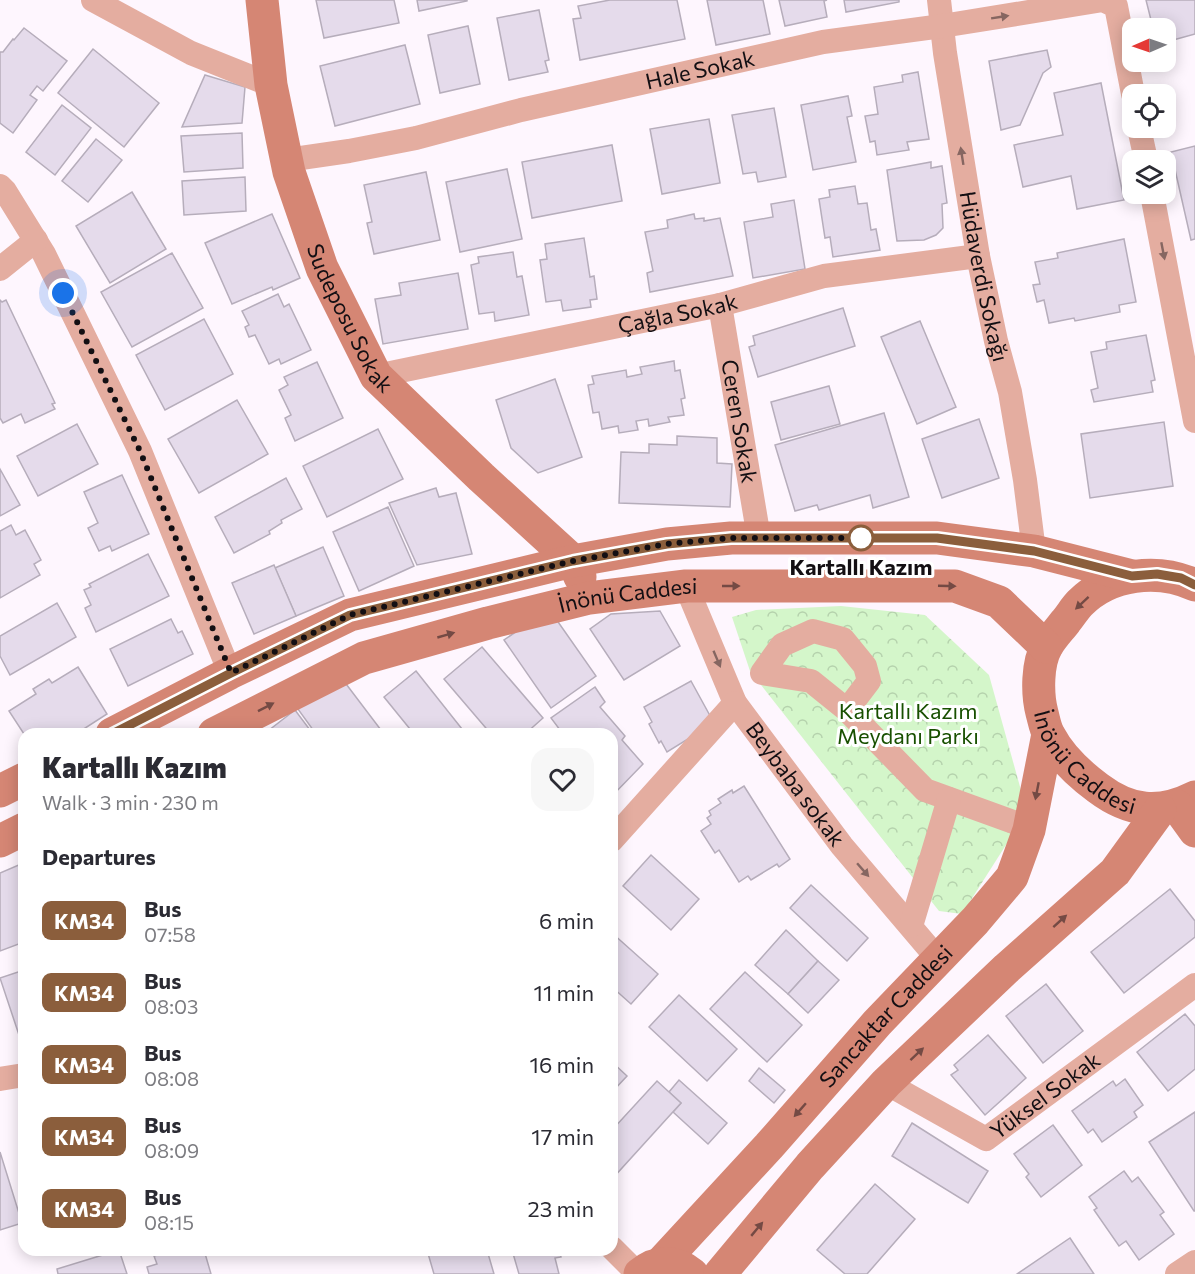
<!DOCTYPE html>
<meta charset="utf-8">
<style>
body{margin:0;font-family:Commissioner,sans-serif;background:#f7f7f7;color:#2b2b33;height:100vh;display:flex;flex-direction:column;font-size:22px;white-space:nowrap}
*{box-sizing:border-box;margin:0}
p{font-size:20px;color:#7c7c81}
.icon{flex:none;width:33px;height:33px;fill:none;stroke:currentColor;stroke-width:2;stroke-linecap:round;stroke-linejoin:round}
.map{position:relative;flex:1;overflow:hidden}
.sheet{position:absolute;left:18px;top:728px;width:600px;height:528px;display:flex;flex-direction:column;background:#fff;border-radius:18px;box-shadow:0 3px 15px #0003}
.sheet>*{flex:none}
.badge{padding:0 12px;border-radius:9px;font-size:21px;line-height:39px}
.needle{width:39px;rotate:268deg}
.controls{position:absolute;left:1122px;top:18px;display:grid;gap:12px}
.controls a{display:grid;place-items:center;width:54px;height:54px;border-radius:12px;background:#fff;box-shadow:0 3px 15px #0003;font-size:30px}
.you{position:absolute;width:30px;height:30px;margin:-15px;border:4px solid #fff;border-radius:50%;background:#1a73e8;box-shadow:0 0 0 9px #1a73e833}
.map>.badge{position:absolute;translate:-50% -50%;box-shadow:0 0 0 3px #fff}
h2{padding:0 24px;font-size:22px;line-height:54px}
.round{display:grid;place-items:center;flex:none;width:63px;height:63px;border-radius:18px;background:#f7f7f7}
.headline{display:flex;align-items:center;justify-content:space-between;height:102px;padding:0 24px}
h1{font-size:28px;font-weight:800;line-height:45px}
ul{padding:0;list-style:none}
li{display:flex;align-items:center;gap:18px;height:72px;padding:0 24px}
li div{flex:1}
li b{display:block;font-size:22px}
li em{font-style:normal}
li .badge{min-width:66px;font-weight:700;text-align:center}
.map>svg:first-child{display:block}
.forest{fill:url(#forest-crowns)}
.building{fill:#e5dbeb;stroke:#b6adbb;stroke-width:1.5}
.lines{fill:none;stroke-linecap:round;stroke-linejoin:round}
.street{stroke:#e4ada0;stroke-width:24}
.secondary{stroke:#d58674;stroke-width:33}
.oneway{fill:#866661}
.oneway2{fill:#744a44}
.line-casing{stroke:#fff;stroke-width:14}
.line{stroke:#8b5e3c;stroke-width:9}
.walk{stroke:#130f13;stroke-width:6;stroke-dasharray:0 10.8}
.stop-dot{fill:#fff;stroke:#8b5e3c;stroke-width:3}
.labels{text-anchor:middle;stroke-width:6;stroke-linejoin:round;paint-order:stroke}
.street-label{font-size:22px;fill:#130f13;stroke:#fff}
.stop-label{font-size:22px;font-weight:bold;fill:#130f13;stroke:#fff}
.park-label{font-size:22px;fill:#185000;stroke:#fff}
</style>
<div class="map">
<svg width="1195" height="1274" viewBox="0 0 1195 1274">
<defs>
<pattern id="forest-crowns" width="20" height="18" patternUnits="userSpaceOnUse" patternTransform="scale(1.5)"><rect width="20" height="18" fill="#d4f6ca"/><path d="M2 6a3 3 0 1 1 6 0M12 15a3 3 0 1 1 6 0" fill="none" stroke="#b5d2ad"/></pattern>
</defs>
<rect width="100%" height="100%" fill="#fef6fe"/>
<polygon class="forest" points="841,606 925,615 989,675 1027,812 962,914 939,911 750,671 732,617 756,610"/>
<g class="building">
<polygon points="316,0 394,0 399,23 324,38"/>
<polygon points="417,0 467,0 467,1 419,11"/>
<polygon points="610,0 677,0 685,39 580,60 573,19 581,18 578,6"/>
<polygon points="707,0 763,0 770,34 716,45"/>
<polygon points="779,0 827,0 824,1 827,17 785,26"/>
<polygon points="844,0 899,0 899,2 846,12"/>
<polygon points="1146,0 1195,0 1195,34 1166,42 1166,28 1153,28"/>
<polygon points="539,10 549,60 545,61 548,72 509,80 497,18"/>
<polygon points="468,26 480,84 440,93 428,35"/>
<polygon points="24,28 67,61 43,91 37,86 30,95 37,100 13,133 0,123 0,52 3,52 13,39 14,40"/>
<polygon points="405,45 420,104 335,126 320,66"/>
<polygon points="93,49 159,103 124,147 58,93"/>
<polygon points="1047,50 1051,67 1043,73 1020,125 1001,130 989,61"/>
<polygon points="918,72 929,139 907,142 909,150 877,155 875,141 870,142 865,116 878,114 874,87 903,82 902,75"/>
<polygon points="205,75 245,87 242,123 182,127"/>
<polygon points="1101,83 1124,200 1077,209 1071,176 1023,187 1014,145 1063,135 1054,93"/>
<polygon points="848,96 852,116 847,117 856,162 813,170 801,105"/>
<polygon points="62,105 91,128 55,175 26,152"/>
<polygon points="774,108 786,177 758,182 756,172 743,174 732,115"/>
<polygon points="709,119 720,183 662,194 650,129"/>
<polygon points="242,133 243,168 184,172 181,136"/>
<polygon points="96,139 122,160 88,202 62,181"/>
<polygon points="612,145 622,201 532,218 522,162"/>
<polygon points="1195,146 1195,239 1191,240 1171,152"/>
<polygon points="931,162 931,168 942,166 947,203 942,204 943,228 936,235 924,240 897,241 887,170"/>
<polygon points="507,169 522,239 460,252 446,182"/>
<polygon points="426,172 440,240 374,254 367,223 372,222 364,185"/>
<polygon points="245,177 246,211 184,215 182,181"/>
<polygon points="855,186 858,204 867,203 871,230 876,229 880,250 833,257 830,237 825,238 819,199 830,197 829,190"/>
<polygon points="132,192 166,249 110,283 76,226"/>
<polygon points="794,200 805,269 753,278 744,222 773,217 771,204"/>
<polygon points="272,214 300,278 273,290 272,287 232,304 205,243"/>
<polygon points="694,214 695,219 704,218 704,221 720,218 733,276 650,292 647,273 653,271 645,232 668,228 667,220"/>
<polygon points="584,238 590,277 594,276 597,299 590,300 591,307 563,311 561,300 546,302 540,260 547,259 545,244"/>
<polygon points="1124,239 1136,302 1119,305 1120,312 1075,321 1074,318 1049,323 1044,300 1037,302 1033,285 1040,284 1035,262 1058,258 1057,253"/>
<polygon points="513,252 517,277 522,276 529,315 495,321 494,312 479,314 471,265 479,263 478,257"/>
<polygon points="172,253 203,308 132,347 101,292"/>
<polygon points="458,273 468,329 383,344 375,299 401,295 399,283"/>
<polygon points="278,294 284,307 289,304 311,350 281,364 279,359 269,364 255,335 249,337 245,327 249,325 242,311"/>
<polygon points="0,300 2,302 6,300 55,403 52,404 55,409 25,423 21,414 3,423 0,418"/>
<polygon points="843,308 855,346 758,377 749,347 755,345 753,336"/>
<polygon points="204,319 233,374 165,410 136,355"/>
<polygon points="920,321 956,407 917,424 881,337"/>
<polygon points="1146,335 1155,380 1151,381 1153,392 1094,402 1091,390 1098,388 1091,352 1107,349 1106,342"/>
<polygon points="674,361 675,371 680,370 685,398 681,399 684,415 668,417 670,422 649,426 648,419 636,421 638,430 619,433 618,426 602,429 599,412 593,413 588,385 594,384 592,376 626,370 627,377 642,374 640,367"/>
<polygon points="317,362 343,418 295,441 285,418 291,415 279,390 288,385 284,377"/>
<polygon points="555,379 582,457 538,473 511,448 496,400"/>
<polygon points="829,386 840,424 781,440 771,402"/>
<polygon points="237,400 268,454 199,493 168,439"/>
<polygon points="884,413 909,497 873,508 870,495 819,510 817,505 795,511 775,445"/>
<polygon points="979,419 999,478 942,498 922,439"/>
<polygon points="1164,422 1173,486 1090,498 1081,434"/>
<polygon points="77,424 98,464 38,496 17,456"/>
<polygon points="378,429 403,479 327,517 303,466"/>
<polygon points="677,436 717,438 717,463 732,464 730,507 619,503 621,452 649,453 649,444 677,445"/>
<polygon points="0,469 20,505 0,516"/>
<polygon points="122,475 149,534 112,551 110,546 99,551 88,528 98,523 84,492"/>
<polygon points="286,478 302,509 281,520 282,523 269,531 270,534 234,553 215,517"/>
<polygon points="436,488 439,497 456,493 472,554 417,565 389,503"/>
<polygon points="388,507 414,566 359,591 333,532"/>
<polygon points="11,525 16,535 25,530 41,560 34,564 40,575 0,598 0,531"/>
<polygon points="323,547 344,596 296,616 275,568"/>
<polygon points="148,554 169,596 96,632 85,608 91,605 84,590 91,587 89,584"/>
<polygon points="274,565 296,616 254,634 232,583"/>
<polygon points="57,603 76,637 10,675 0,656 0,636"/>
<polygon points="549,609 596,676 551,708 504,640"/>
<polygon points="660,611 680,646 624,680 590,629 611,614"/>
<polygon points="171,619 178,633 182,631 193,654 128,686 110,649"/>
<polygon points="482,647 543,718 525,734 491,734 444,679"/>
<polygon points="78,667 107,714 76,734 24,734 9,711 36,694 33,689 49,679 52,683"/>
<polygon points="416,671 466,734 414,734 384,697"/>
<polygon points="337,672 384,734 316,734 295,705"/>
<polygon points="691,681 714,723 667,752 661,741 659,743 649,724 652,722 644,707"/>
<polygon points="595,687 605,702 600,707 625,736 622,740 643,764 612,796 612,734 563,734 551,718"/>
<polygon points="295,710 313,734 264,734"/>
<polygon points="744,786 790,859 779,867 777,864 751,880 748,876 739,882 719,850 715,853 701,831 711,824 707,818 711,815 709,811 721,803 718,799 732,790 733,793"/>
<polygon points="651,855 699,899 671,930 623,886"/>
<polygon points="21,864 24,872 24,942 0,951 0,873"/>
<polygon points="811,885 868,938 847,961 790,908"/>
<polygon points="1170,889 1195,921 1195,937 1124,993 1091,952"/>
<polygon points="786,930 818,961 788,994 755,965"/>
<polygon points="612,933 658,974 631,1004 612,987"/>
<polygon points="818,961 839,980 808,1013 788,994"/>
<polygon points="24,970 24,1047 23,1047 0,978"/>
<polygon points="745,972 802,1025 767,1062 710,1009"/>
<polygon points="1046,984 1083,1031 1043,1063 1006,1016"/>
<polygon points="679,995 737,1049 707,1081 649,1027"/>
<polygon points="1185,1014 1195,1026 1195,1069 1168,1091 1137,1052"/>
<polygon points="988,1035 1026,1078 985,1115 951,1075 958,1070 954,1065"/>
<polygon points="612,1062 627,1076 612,1092"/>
<polygon points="759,1068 785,1090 774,1103 749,1081"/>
<polygon points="1125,1079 1143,1105 1134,1112 1137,1117 1102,1142 1093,1129 1088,1133 1072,1111 1113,1081 1116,1086"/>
<polygon points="679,1080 727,1123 708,1144 673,1112 681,1103 669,1092"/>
<polygon points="657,1081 681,1103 612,1179 612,1130"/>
<polygon points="1195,1112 1195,1211 1194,1211 1149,1142"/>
<polygon points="912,1123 988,1171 968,1203 892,1156"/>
<polygon points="1053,1125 1082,1165 1041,1197 1026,1177 1029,1174 1014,1154"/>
<polygon points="0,1152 22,1223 0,1230"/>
<polygon points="1124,1171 1132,1182 1138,1177 1164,1212 1160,1215 1174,1234 1139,1260 1126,1241 1119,1246 1094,1210 1097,1208 1089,1197"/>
<polygon points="875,1184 915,1219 867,1274 845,1274 817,1250"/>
<polygon points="1070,1238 1094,1274 1017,1274"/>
<polygon points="119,1250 127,1274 58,1274 57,1269"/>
<polygon points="174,1250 204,1250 211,1274 149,1274 147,1267 157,1264 154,1256"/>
<polygon points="427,1250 487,1250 494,1274 434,1274"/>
<polygon points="512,1250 559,1250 561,1257 555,1258 559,1274 519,1274"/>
</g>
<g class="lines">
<g class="street">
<polyline points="93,0 191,53 271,85"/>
<path id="s1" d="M939,0L945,53L978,256L996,341L1010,392L1025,480L1034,551"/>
<polyline points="1139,128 1146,160"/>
<path id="s2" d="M287,160L349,151L416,138L521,110L823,42L942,26L1103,0L1116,6L1133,94"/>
<polyline points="0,186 5,191 44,254 140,451 230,673"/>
<polyline points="1152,194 1195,421"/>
<polyline points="0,269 36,240"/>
<path id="s3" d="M720,305L759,538"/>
<path id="s4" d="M376,376L720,305L824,276L978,256"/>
<path id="s5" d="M686,586L735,703L842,846L938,959"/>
<polyline points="847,710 869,681 865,666 843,639 813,631 782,645 762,673 811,681 847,710 925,790 1019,824"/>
<polyline points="612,840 735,703"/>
<polyline points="911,926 949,799"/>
<polyline points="0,1079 24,1075"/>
<path id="s6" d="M886,1083L986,1139L1195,985"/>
<polyline points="612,1248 638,1274"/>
<polyline points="1177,1274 1195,1262"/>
</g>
<g class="secondary">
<path id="s7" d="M262,0L271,85L289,172L322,268L376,376L481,477L573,561L580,577"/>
<path id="s8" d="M1195,585C1158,568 1110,573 1080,603C1075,608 1071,615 1066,621C1060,629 1052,637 1047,646C1037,663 1037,694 1042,713C1044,720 1045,728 1049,735C1060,756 1079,774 1098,788C1130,812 1159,815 1195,797"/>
<polyline points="112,734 230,673 350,615 573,561 667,544 731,538 937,538 1034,551 1132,576"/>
<path id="s9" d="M214,734L364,658L488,623L589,598L686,586H955L999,602L1046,647"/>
<polyline points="0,791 24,779"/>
<polyline points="1177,806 1195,831"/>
<polyline points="0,841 24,829"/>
<path id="s10" d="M661,1263L769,1146L877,1023L975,921L1012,877L1029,830L1048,734"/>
<path d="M640,1274C657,1260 675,1260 692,1274"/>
<polyline points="720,1274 810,1166 886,1083 1007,968 1115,872 1160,810"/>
</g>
</g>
<defs><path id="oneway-solid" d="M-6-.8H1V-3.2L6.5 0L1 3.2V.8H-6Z" transform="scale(1.5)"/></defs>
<g class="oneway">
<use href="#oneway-solid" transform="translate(1000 17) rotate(-9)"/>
<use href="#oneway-solid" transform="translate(962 156) rotate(-99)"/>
<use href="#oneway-solid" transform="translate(1163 251) rotate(79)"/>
<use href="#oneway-solid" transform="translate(717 659) rotate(67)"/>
<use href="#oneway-solid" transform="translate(863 870) rotate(49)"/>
</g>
<g class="oneway2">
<use href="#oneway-solid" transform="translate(731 586)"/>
<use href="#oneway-solid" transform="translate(947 586) rotate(2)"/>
<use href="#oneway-solid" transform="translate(1082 603) rotate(137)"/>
<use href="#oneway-solid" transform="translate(446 635) rotate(-16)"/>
<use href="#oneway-solid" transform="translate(266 707) rotate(-27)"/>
<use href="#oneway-solid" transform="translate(1037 791) rotate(101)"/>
<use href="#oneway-solid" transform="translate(1060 921) rotate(-42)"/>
<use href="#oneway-solid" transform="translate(917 1054) rotate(-43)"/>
<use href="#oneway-solid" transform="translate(800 1110) rotate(131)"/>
<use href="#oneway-solid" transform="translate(757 1229) rotate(-50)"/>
</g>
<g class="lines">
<g class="line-casing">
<polyline id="line" points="112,734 231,673 350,615 573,561 667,544 731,538 937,538 1034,551 1132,576 1157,574 1181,578 1195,585"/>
</g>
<use href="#line" class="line"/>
<polyline class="walk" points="63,293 140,451 231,673 350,615 573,561 667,544 731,538 870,538 861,538"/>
</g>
<circle class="stop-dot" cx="861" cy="538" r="12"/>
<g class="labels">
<g class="street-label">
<text dy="8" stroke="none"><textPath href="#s2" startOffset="423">Hale Sokak</textPath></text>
<text dy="8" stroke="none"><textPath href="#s1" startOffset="280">Hüdaverdi Sokağı</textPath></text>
<text dy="8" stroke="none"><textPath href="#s4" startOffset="308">Çağla Sokak</textPath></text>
<text dy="8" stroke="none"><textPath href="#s7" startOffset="333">Sudeposu Sokak</textPath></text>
<text dy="8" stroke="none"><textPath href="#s3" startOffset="118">Ceren Sokak</textPath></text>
<text dy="8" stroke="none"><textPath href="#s9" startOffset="440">İnönü Caddesi</textPath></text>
<text dy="8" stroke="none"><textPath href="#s8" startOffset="314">İnönü Caddesi</textPath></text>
<text dy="8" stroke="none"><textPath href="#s5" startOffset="228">Beybaba sokak</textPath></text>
<text dy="8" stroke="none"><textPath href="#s10" startOffset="334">Sancaktar Caddesi</textPath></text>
<text dy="8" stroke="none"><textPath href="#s6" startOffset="188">Yüksel Sokak</textPath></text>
</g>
<g class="stop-label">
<text x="861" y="575">Kartallı Kazım</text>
</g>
<g class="park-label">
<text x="908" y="719">Kartallı Kazım<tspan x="908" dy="25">Meydanı Parkı</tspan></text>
</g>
</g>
</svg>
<div class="controls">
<a><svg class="needle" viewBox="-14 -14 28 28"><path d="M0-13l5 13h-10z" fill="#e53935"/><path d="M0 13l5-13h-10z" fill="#7c7c81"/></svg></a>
<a><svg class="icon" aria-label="locate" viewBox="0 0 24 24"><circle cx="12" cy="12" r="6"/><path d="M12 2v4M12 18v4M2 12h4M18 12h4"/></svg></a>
<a><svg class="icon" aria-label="layers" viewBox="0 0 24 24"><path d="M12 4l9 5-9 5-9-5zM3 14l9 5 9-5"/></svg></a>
</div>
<div class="you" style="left:63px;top:293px"></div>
<section class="sheet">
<div class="headline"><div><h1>Kartallı Kazım</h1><p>Walk · 3 min · 230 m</p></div><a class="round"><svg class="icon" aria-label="heart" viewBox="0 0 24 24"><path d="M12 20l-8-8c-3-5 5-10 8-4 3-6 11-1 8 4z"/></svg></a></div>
<h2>Departures</h2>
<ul>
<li><span class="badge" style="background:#8b5e3c;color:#fff">KM34</span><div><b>Bus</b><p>07:58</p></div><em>6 min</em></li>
<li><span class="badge" style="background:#8b5e3c;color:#fff">KM34</span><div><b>Bus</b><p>08:03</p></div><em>11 min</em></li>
<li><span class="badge" style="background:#8b5e3c;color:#fff">KM34</span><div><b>Bus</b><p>08:08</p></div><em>16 min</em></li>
<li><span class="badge" style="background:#8b5e3c;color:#fff">KM34</span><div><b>Bus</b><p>08:09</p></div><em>17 min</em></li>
<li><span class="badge" style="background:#8b5e3c;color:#fff">KM34</span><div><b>Bus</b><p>08:15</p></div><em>23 min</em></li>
</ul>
</section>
</div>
